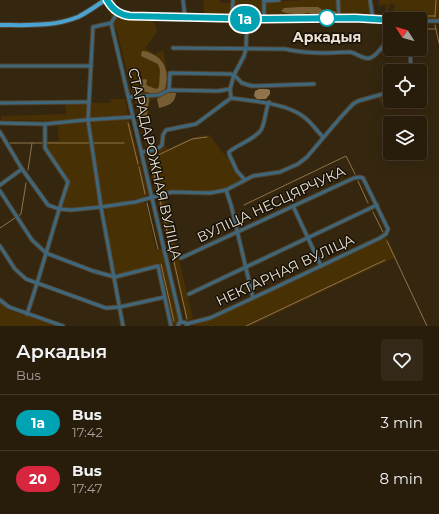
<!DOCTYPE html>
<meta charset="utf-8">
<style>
body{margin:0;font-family:Montserrat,sans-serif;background:#342919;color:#f1f3f6;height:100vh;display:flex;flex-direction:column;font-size:15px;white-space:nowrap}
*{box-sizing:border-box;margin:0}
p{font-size:13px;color:#a5a19d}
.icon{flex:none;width:22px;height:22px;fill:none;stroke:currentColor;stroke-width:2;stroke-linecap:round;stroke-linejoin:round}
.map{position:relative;height:326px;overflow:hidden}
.drawer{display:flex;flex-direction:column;background:#281c0b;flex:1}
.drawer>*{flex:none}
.badge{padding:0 8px;border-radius:13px;font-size:14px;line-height:26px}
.needle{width:26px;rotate:307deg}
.fabs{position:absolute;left:383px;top:12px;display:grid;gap:8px}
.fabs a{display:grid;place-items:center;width:44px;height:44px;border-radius:4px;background:#281c0b;box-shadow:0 4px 16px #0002,0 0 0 1px #443a2c;font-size:20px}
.map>.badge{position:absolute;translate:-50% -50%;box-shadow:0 0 0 2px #fff}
.round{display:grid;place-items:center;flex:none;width:42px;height:42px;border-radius:4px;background:#342919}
.summary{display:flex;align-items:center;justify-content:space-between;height:68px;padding:0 16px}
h1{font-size:19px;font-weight:600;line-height:30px}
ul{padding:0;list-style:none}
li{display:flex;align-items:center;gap:12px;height:56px;padding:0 16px;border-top:1px solid #443a2c}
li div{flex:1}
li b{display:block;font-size:15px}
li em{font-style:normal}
li .badge{min-width:44px;font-weight:700;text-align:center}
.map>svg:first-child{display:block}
.green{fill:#483005}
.forest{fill:#775d34}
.water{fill:#8f744b}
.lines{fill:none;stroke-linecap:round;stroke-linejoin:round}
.stream{stroke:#8f744b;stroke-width:1}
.minor-casing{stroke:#52442f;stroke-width:5}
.major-casing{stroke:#52442f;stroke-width:6}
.minor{stroke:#3f677c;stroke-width:3}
.major{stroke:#4aa3d0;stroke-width:4}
.line-casing{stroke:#fff;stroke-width:9}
.line{stroke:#00a3b4;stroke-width:6}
.stop-dot{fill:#fff;stroke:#00a3b4;stroke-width:2}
.labels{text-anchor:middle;stroke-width:3;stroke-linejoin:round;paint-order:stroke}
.stop-label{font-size:14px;font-weight:bold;fill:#ebe2d4;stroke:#171107}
.street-label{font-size:14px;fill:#ebe2d4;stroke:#171107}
</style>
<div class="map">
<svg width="439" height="326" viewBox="0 0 439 326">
<rect width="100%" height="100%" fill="#35260f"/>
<g class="green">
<path d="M113,0H116V6L120,10V18L151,20L155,23L157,32L145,48L155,54L163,50L167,71H169C168,88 170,97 150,100L148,117L142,119L149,148L151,150H148L146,146L116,28H114L108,6L111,2L113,3Z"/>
<polygon points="203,0 219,0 220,3 231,3 232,0 262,0 263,2 306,0 369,0 371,18 317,16 307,14 297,17 204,15"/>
<polygon points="379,0 439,0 439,17 437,19 388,18 395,6 392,3 390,4 385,18 386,4 379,6"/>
<polygon points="390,93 390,101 397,101 390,109 386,109 377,97"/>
<polygon points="111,99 125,99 128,116 148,193 146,197 104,205 62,208 69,180 47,148 47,141 59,141 57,121 1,120 1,116 66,114 66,103 110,103"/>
<path d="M210,135L222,152L230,160L235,172L242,180L231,187L221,190L211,192L182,190L163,193L193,319L186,320L147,156L148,153L159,151L165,146L168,149C184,141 192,136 210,135Z"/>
<polygon points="142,203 146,203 156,250 162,249 179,321 177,326 172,326 159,264 153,266 116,275 110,247 105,208"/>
<polygon points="386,237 396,257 250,326 192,326 252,301"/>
<polygon points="0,301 8,310 59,326 0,326"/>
</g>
<g class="forest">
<polygon points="300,7 318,7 326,12 335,11 337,13 333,16 318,16 308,13 299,15 286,13 281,11 284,8"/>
<path d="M142,51C147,51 150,53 154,55C168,62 169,79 164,92C157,96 153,93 145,92L142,87L140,80L146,79L147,81L146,84L148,86L156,89L159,87L160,70L158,64L141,56Z"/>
<path d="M166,93H176C175,104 169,105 159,108L157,99Z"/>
<polygon points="148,97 149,99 147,115 145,117 141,117 138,105 144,98"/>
</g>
<polygon class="water" points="259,89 267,89 270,90 270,94 266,99 257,99 254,96 255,91"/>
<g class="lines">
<g class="stream">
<polyline points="428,16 435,16"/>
<polyline points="413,17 424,16"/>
<polyline points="435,17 436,0"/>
<polyline points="435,25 439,43"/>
<polyline points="420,28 424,29"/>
<polyline points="428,29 436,29"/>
<polyline points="128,123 138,164"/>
<polyline points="10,143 43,143"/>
<polyline points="46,143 124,143"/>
<polyline points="139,167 145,194"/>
<polyline points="28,170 32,143"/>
<polyline points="358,181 368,203"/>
<polyline points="158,192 151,162 152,158 192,139 207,137"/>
<polyline points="160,200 187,319"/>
<polyline points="147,203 158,249"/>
<polyline points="244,205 346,156 355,174"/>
<polyline points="373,212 383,232"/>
<polyline points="0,228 21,214 26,183"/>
<polyline points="387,241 427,326"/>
<polyline points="161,264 174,321"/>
<polyline points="246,326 385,260"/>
</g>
<g class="minor-casing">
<g id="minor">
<path d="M107,0C112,9 120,15 130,16L264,19L355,18L390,20"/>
<polyline points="183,0 185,17"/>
<polyline points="264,0 264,19"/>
<polyline points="338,0 339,18"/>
<polyline points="370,0 373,19"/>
<polyline points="264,1 279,0"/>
<polyline points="118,12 111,23 181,322"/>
<polyline points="232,18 233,0"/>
<polyline points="420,21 439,21"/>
<polyline points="111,23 93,27 88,120 101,207 123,326"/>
<path d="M173,48L285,49C298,52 312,53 325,53C333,53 341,52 350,52C357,53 363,60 370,58C379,55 383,43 390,39"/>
<polyline points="410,49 411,71"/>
<polyline points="0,66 91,66"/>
<polyline points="169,90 170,73 230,74 234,75 242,83 252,86 314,84"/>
<polyline points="129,97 159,95 169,90 218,91 230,89"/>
<polyline points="231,98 230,89 234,75 244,56 246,49 247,19"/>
<polyline points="0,103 89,102"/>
<polyline points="0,123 45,124 85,120 133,117"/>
<polyline points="0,132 22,169 48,205 59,209 71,210 101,207 135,202 172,192 210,193 226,190 253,176 280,172 298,164 307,157 340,118 353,104 358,101 390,92"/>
<path d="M142,152C149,151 157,151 162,145L163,135L166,130L196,124L231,98C251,101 287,103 304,117C311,122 317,131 323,137"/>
<path d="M245,180L237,171L229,154V152C238,144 254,140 261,130C265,124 265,111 269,102"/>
<polyline points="0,185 22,169"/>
<polyline points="226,190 231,205 253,298"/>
<polyline points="0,191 32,240 46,253 93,271 115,277 158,266 171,326"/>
<polyline points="293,206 321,266"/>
<polyline points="0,246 15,269 26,279 106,308 120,307 165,297"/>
<polyline points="181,258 354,178 360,177 363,178 388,229 386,234 380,238 253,298 210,318 186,324"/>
<polyline points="189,294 377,205"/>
<polyline points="0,300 9,307 63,326"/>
<path d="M27,314C42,271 53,226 68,182L45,148V124"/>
<polyline points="178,326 179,323 182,322 186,323 187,326"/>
</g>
</g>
<g class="major-casing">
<path id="major" d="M0,25C26,25 53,27 78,17C88,12 96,6 105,0"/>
</g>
<use href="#minor" class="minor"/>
<use href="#major" class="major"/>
</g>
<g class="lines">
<g class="line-casing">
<path id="line" d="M107,0C112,9 120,15 130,16L264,19L355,18L390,20"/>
</g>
<use href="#line" class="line"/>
</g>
<circle class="stop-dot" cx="327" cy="18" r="8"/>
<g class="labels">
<g class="stop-label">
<text x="327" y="42">Аркадыя</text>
</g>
<g class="street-label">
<text transform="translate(155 164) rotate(77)" y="5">СТАРАДАРОЖНАЯ ВУЛІЦА</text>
<text transform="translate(271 204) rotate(-25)" y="5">ВУЛІЦА НЕСЦЯРЧУКА</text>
<text transform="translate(285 270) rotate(-25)" y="5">НЕКТАРНАЯ ВУЛІЦА</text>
</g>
</g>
</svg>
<div class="fabs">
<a><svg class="needle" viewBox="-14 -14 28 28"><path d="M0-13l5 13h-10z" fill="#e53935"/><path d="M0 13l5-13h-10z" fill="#a5a19d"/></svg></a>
<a><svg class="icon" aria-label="locate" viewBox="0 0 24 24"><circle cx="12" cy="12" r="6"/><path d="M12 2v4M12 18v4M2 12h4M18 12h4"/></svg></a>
<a><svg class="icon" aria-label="layers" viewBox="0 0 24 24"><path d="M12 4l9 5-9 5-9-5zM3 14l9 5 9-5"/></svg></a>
</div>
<b class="badge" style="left:245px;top:19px;background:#00a3b4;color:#fff">1а</b>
</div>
<section class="drawer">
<div class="summary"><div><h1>Аркадыя</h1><p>Bus</p></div><a class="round"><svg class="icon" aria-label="heart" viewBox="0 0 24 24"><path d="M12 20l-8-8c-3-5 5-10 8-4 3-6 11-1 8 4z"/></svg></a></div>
<ul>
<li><span class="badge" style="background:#00a3b4;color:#fff">1а</span><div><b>Bus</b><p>17:42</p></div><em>3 min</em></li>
<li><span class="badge" style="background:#d7263d;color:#fff">20</span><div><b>Bus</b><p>17:47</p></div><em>8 min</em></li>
</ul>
</section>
